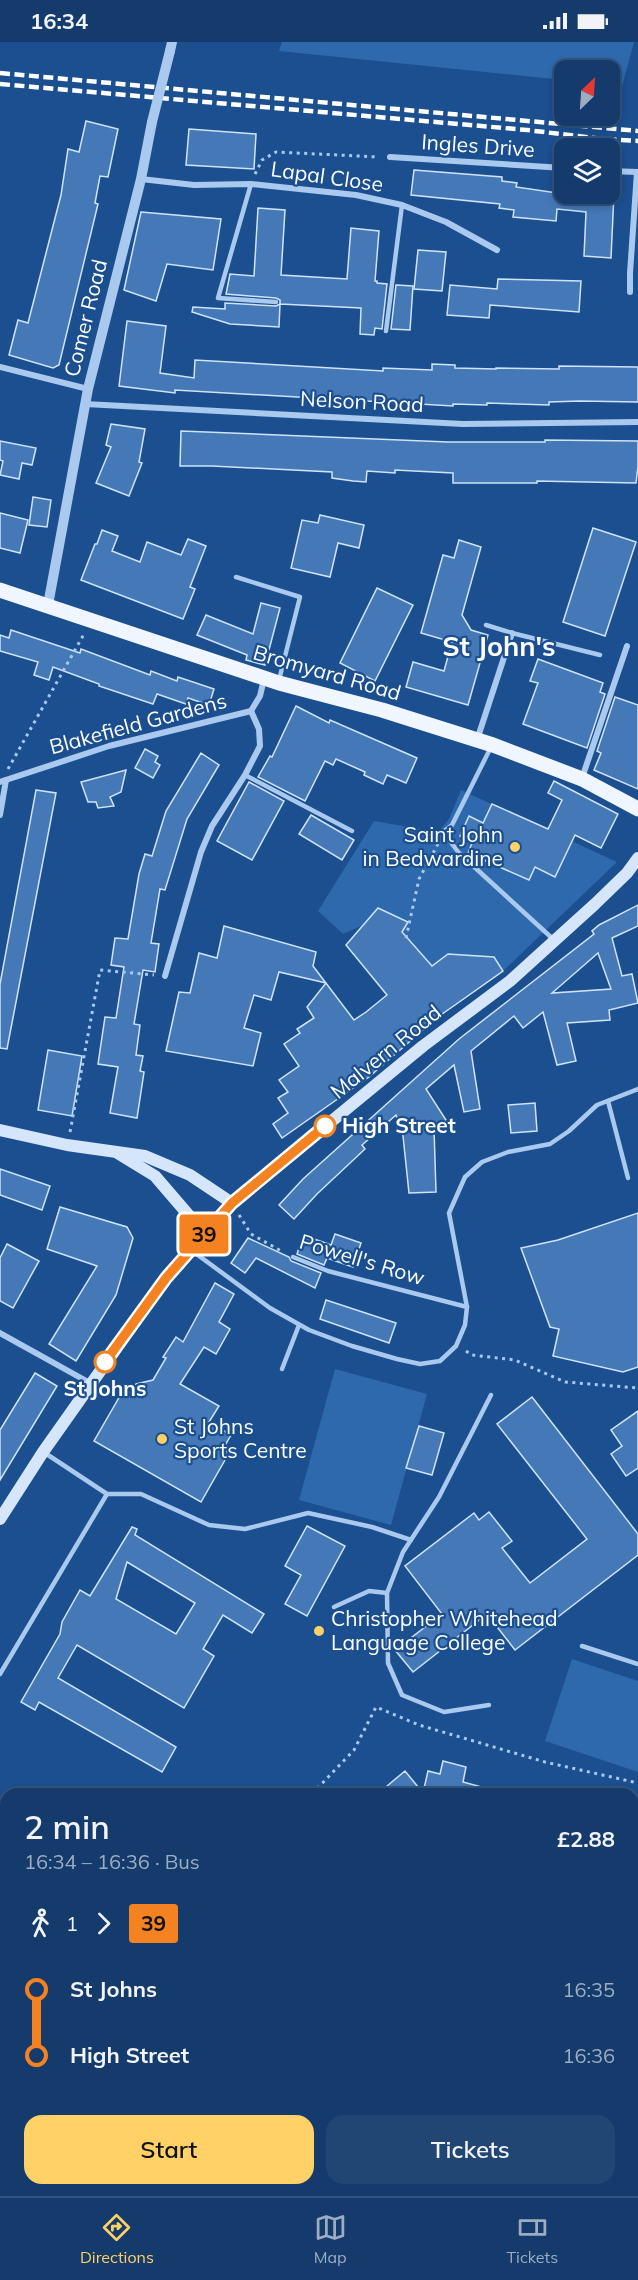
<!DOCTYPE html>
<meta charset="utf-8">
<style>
body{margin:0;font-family:Mulish,sans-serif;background:#214673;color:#f1f3f6;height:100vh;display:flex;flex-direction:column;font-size:22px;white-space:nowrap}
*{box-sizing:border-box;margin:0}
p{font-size:20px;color:#9dadc1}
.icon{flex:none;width:33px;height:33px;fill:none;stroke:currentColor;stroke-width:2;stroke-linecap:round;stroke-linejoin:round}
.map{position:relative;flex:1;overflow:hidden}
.drawer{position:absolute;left:0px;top:1746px;width:639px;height:408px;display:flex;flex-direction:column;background:#143b6b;border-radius:18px 18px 0 0;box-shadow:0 3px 9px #0003,0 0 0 2px #33557e}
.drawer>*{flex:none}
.badge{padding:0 12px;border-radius:4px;font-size:21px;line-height:39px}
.needle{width:39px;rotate:25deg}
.tools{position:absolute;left:554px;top:18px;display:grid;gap:12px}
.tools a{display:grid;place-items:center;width:66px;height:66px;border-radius:12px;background:#143b6b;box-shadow:0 3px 9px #0003,0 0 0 2px #33557e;font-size:30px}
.map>.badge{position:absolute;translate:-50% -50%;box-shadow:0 0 0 3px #fff}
.legs{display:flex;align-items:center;gap:9px;height:66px;padding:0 24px;font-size:20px}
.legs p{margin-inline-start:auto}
.headline{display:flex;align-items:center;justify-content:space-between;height:102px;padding:0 24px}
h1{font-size:33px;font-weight:600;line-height:45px}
.cta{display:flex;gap:12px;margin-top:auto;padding:12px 24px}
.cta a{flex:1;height:69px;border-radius:18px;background:#ffd166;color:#111;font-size:24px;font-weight:600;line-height:69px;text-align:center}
.cta a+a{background:#214673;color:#f1f3f6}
ul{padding:0 24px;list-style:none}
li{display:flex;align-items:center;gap:21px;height:66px;font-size:22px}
li i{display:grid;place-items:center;width:9px;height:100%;margin:0 8px;background:currentColor}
li i::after{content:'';width:15px;height:15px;margin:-8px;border:4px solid;border-radius:50%;background:#143b6b}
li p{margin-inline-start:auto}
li:first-child i{background:linear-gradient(#0000 50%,currentColor 0)}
li:last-child i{background:linear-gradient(currentColor 50%,#0000 0)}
.status{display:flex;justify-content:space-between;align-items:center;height:42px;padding:0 30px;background:#143b6b;direction:ltr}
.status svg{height:16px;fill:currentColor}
.dock{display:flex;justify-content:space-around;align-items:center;height:84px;border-top:2px solid #33557e;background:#143b6b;font-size:16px;color:#9dadc1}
.dock a{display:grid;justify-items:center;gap:3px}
.dock .active{color:#ffd166}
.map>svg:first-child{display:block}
.green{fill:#2e69ad}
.building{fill:#4478b7;stroke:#cfe3fa;stroke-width:1.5;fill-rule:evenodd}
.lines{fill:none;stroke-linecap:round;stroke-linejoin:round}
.path{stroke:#a9c9ee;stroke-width:3;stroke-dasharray:3 4.5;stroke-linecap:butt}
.service{stroke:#a9c9ee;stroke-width:4.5}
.minor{stroke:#a9c9ee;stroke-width:6}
.tertiary{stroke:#a9c9ee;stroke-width:10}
.secondary{stroke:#d6e6fa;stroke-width:12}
.primary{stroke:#f0f6ff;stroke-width:15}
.rail{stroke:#fff;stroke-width:4.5;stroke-dasharray:10 4.5;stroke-linecap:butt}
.tertiary-bridge{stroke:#a9c9ee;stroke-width:10}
.line-1-casing{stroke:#fff;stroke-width:14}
.line-1{stroke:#f58220;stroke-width:9}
.poi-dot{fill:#ffd166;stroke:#1b4f8f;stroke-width:2}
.stop-1-dot{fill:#fff;stroke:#f58220;stroke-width:3}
.labels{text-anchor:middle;stroke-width:4.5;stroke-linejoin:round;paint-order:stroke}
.street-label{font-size:21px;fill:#fff;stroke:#1b4f8f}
.poi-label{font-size:21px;fill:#fff;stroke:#1b4f8f;text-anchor:start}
.stop-label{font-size:21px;font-weight:bold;fill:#fff;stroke:#1b4f8f;text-anchor:start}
.district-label{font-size:27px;font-weight:bold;fill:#fff;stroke:#1b4f8f}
</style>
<div class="status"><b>16:34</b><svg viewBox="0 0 49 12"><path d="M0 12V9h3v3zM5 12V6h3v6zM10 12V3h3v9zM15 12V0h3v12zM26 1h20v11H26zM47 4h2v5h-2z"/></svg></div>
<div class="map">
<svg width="638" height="2154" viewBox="0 0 638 2154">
<rect width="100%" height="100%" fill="#1b4f8f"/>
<g class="green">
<polygon points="282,0 634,0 622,44 609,42 609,28 564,28 564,38 279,9"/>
<polygon points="461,748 617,820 503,929 493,915 448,912 432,924 402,890 408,880 378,866 361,884 343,892 318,869 374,779 438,790 449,777"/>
<polygon points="335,1327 427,1352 391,1483 299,1458"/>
<polygon points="572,1617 638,1639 638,1730 545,1699"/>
</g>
<g class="building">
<polygon points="86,79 118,87 108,135 100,134 95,161 98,162 59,323 53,326 9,313 18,278 28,281 61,153 68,107 79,110"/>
<polygon points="189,87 256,92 254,127 186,123"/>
<polygon points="414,128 502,135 502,139 517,141 516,145 564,152 614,152 611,216 584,214 586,170 557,167 556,179 513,175 514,168 499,166 500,162 411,153"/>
<polygon points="258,166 285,168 281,233 347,237 351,186 379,189 375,239 377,239 377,241 387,242 382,287 375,286 374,293 360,292 361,266 280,262 279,285 230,282 192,270 193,265 225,267 225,261 276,264 280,262 280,258 276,256 226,252 230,232 254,234"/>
<polygon points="141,170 221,177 213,228 167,222 156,259 124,248"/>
<polygon points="418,208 446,210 442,249 414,247"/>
<polygon points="498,237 581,239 579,270 490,263 489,276 447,273 450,243 497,247"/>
<polygon points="396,243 413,244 410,288 391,287"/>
<polygon points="127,279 166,284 160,331 194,336 195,318 383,329 383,326 432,328 432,322 455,323 455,326 496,327 496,326 559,327 559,324 638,325 638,360 580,359 549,360 549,363 487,361 487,363 453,362 453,364 175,348 175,351 119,344"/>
<polygon points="111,382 145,387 139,420 142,421 129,454 96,441 111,405 106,403"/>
<polygon points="181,389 448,400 545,400 545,398 638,399 638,424 636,441 537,439 537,441 453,441 453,431 395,428 395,431 367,429 366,440 353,439 332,436 332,430 212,424 180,424"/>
<polygon points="0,399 36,406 32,423 22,421 19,437 0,433 3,419 0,418"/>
<polygon points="33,455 51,458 47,485 29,483"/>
<polygon points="0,471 28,478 20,511 0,506"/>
<polygon points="320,473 364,483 359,506 338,501 330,535 291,526 302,478 318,481"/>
<polygon points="593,486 636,500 605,594 563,580"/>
<polygon points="102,488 118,494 112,509 140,520 147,500 181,513 188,497 206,504 190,545 195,547 183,577 81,538 95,502 97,502"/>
<polygon points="459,498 481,505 462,573 471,588 488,593 468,663 406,645 413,620 444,629 452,600 421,591 443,513 454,516"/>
<polygon points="377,546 413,563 375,639 340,621"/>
<polygon points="261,561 280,566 265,623 246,618 247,613 197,593 206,573 253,592"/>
<polygon points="11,588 80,611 81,607 150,633 151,629 177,639 178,635 214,647 209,663 188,656 186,662 157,652 153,662 99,644 99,642 53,625 49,638 34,633 38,620 0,609 0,593 9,596"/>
<polygon points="538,617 603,641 600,650 605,652 587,706 523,682 538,641 530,639"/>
<polygon points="615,655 638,663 638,747 594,728 601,711 597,709"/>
<polygon points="296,664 329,681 330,678 417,716 406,741 387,733 383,742 364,733 365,730 336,717 333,723 325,719 305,759 258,735 270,714 272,715"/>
<polygon points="145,707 158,714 155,720 160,723 153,736 135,726"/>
<polygon points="201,711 219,723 187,777 165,848 160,847 151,901 159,902 155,930 143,928 134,982 140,983 136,1013 143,1014 140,1029 144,1030 137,1076 110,1071 118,1025 98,1022 105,975 116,976 124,925 111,923 115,896 128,897 139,832 145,812 152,814 166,769"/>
<polygon points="126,728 121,750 110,755 114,764 98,766 96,760 88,760 81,740"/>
<polygon points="554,739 618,772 601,806 575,793 555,835 535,825 529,838 468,811 473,799 460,794 469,774 483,781 492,762 548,787 562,758 548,751"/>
<polygon points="249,740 284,759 252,818 217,799"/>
<polygon points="36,748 56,751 7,1007 0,1006 0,942"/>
<polygon points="311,773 354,798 342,818 299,792"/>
<path d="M638,863V884L612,896L622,934L632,932L638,961L609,968L610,978L567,981L576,1019L557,1023L543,970L523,986L514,974L471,1009L480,1067L464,1070L454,1023L426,1047L446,1078L434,1086L436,1150L409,1151L403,1094L396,1073L362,1103L365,1107L317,1152L294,1177L279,1163L303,1137L459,997L594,892L592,889L599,883ZM598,911L611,947L552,951Z"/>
<polygon points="378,866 408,880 402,890 432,924 448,912 494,915 503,929 438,975 369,1035 282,1096 273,1082 288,1071 278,1056 288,1050 279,1038 299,1024 284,1002 300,991 297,987 314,976 307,965 326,941 279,930 271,958 254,953 244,986 261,991 253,1024 166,1009 179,950 190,951 199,911 217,916 224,884 316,910 313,924 354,978 366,970 387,953 346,903"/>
<polygon points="48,1008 82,1014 72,1074 38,1068"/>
<polygon points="535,1061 537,1089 511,1091 508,1063"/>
<polygon points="0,1127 50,1144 42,1168 0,1153"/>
<polygon points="60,1165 127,1185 133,1196 116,1253 76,1319 49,1302 97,1224 47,1207"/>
<polygon points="638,1171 638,1325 623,1330 553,1314 559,1287 550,1285 521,1206 558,1198"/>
<polygon points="335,1192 361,1201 353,1225 327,1216 324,1223 297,1212 303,1193 331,1203"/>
<polygon points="248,1196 289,1215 291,1219 321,1231 315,1246 256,1216 245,1231 231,1221"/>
<polygon points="7,1202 39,1219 13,1266 0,1259 0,1216"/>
<polygon points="215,1241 234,1252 219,1280 230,1287 216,1312 204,1305 180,1342 219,1364 209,1380 231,1393 223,1407 229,1411 201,1460 94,1399 124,1347 131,1351 136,1342 153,1338 166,1316 163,1315 176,1295 183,1300"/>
<polygon points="326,1258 396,1281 389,1301 320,1277"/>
<polygon points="35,1331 57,1344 0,1438 0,1388"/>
<polygon points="532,1355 638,1492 638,1513 515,1608 487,1572 413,1630 395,1608 442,1572 405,1524 474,1471 479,1478 489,1470 512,1499 502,1506 530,1541 587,1497 497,1382"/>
<polygon points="638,1369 638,1426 626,1434 611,1412 622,1404 611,1388"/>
<polygon points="419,1384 444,1391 432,1433 406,1426"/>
<polygon points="307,1484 345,1504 307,1574 285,1562 301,1533 285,1524"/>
<path d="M132,1485L137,1487L135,1493L264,1572L252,1591L223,1573L203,1607L214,1614L184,1666L77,1603L58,1636L176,1705L162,1730L39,1660L35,1668L21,1660L60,1592L62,1580L80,1548L90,1554ZM127,1520L195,1561L176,1592L116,1557Z"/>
<polygon points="443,1719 466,1725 463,1740 489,1747 488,1752 394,1752 387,1744 405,1729 423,1751 428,1729 440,1732"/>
</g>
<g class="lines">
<g class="path">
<polyline points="255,132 262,118 276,110 379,115"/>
<polyline points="8,727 84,592"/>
<polyline points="406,896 419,837 438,802"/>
<polyline points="70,1090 100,928 154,933"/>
<polyline points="239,1173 251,1192 283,1210"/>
<polyline points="466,1309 472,1313 515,1318 565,1340 638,1346"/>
<polyline points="312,1752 354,1708 376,1665 419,1683 545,1720 638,1741"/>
</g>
<g class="service">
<polyline points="251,142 218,256 276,260"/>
<polyline points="386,289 402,163"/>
<polyline points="236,535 300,555 279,638"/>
<polyline points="486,583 512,591 600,613"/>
<polyline points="491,705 452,783 443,790 459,811 553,897"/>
<polyline points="245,733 352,789"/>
<polyline points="608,1059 628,1136"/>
<polyline points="191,1208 270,1266 309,1288 352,1304 397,1317 420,1322 440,1319 456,1304 465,1283 467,1265 449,1171 465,1135 482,1120 508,1110 550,1102 569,1089 597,1063 638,1047"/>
<polyline points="293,1215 328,1229 467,1265"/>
<polyline points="282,1327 299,1283"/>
<polyline points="45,1411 107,1452 141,1452 209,1483 245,1487 308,1471 372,1485 411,1498"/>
<polyline points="334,1565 369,1549 387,1551"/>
<polyline points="582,1604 638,1622"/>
<polyline points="0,1632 107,1452"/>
<polyline points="489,1663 444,1670 402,1653 388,1621 387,1551 403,1510 439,1455 491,1353"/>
</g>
<g class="minor">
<polyline points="390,115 564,126"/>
<polyline points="609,129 638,130"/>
<polyline points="141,137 194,143 251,142 356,153 402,163 446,180 497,208"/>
<polyline points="630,250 630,231 637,130"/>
<polyline points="0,325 88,347"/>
<polyline points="85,362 463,382 638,380"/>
<polyline points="477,698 512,591"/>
<polyline points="582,736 627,604"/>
<polyline points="0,740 109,704 251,669 260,654 264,637"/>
<polyline points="0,773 6,738"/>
<polyline points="165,934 201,810 212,784 245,733 260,704 259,687 251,669"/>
<polyline points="0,1291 90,1341"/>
<polyline points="633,1834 638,1836"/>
<polyline points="633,1884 638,1881"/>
<polyline points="0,1890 6,1893"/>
<polyline points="0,2127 6,2116"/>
<polyline points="384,2148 400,2154"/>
<polyline points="220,2154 232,2148"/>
</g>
<g class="tertiary">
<polyline points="170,9 172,0"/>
<polyline points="48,563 88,347 141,137 152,80"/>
</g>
<g class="secondary">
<polyline points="0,1088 67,1103 145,1114 190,1133 232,1161"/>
<polyline points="119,1112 155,1134 204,1191"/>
<polyline points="0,1477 43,1410 166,1236 232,1161 423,1004 510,939 595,862 627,831 638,816"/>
</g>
<polyline class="primary" points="0,548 279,641 382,668 493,703 582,737 638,767"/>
<g class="rail">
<polyline points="0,31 638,89"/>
<polyline points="0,42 527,88 602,97 638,99"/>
</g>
<polyline class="tertiary-bridge" points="152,80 170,9"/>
</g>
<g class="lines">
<g class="line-1-casing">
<polyline id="line-1" points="105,1320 166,1236 232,1161 325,1084"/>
</g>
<use href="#line-1" class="line-1"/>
</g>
<g class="poi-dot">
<circle cx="515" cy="805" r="6"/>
<circle cx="162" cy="1397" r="6"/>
<circle cx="319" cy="1589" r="6"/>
</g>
<g class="stop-1-dot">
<circle cx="325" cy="1084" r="10"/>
<circle cx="105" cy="1320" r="10"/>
</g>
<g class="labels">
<g class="street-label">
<text transform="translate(478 104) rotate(4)" y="7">Ingles Drive</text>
<text transform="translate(327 135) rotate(8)" y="7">Lapal Close</text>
<text transform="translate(86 276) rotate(-76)" y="7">Comer Road</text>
<text transform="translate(362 360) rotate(3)" y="7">Nelson Road</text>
<text transform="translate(327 631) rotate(16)" y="7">Bromyard Road</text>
<text transform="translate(138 682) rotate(-15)" y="7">Blakefield Gardens</text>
<text transform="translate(386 1010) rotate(-39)" y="7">Malvern Road</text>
<text transform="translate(362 1218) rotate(17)" y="7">Powell's Row</text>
</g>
<g class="poi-label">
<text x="503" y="800" text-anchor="end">Saint John<tspan x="503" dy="24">in Bedwardine</tspan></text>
<text x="174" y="1392">St Johns<tspan x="174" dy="24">Sports Centre</tspan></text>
<text x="331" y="1584">Christopher Whitehead<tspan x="331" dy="24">Language College</tspan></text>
</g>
<g class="stop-label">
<text x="342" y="1091">High Street</text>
<text x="105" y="1354" text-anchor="middle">St Johns</text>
</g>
<g class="district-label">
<text x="499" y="614">St John's</text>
</g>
</g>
</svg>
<div class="tools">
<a><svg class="needle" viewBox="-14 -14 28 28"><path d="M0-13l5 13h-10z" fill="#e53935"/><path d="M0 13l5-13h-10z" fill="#9dadc1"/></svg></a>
<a><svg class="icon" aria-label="layers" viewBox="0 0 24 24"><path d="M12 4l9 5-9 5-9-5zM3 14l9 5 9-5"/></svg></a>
</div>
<b class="badge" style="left:204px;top:1192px;background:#f58220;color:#111">39</b>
<section class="drawer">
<div class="headline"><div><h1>2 min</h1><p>16:34 – 16:36 · Bus</p></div><b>£2.88</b></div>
<div class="legs"><svg class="icon" aria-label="walk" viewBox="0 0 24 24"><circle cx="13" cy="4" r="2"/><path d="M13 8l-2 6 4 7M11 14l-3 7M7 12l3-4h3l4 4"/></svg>1<svg class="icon" aria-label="forward" viewBox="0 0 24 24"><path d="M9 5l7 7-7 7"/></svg><b class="badge" style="background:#f58220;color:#111">39</b></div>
<ul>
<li><i style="color:#f58220"></i><b>St Johns</b><p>16:35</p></li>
<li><i style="color:#f58220"></i><b>High Street</b><p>16:36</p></li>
</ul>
<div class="cta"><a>Start</a><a>Tickets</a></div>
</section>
</div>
<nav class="dock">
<a class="active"><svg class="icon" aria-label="directions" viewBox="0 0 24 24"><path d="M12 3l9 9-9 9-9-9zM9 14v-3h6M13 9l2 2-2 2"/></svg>Directions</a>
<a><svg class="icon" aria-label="map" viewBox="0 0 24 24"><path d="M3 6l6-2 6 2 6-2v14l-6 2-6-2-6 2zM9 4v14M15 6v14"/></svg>Map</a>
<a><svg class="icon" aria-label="tickets" viewBox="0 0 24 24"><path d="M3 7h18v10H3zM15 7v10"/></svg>Tickets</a>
</nav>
